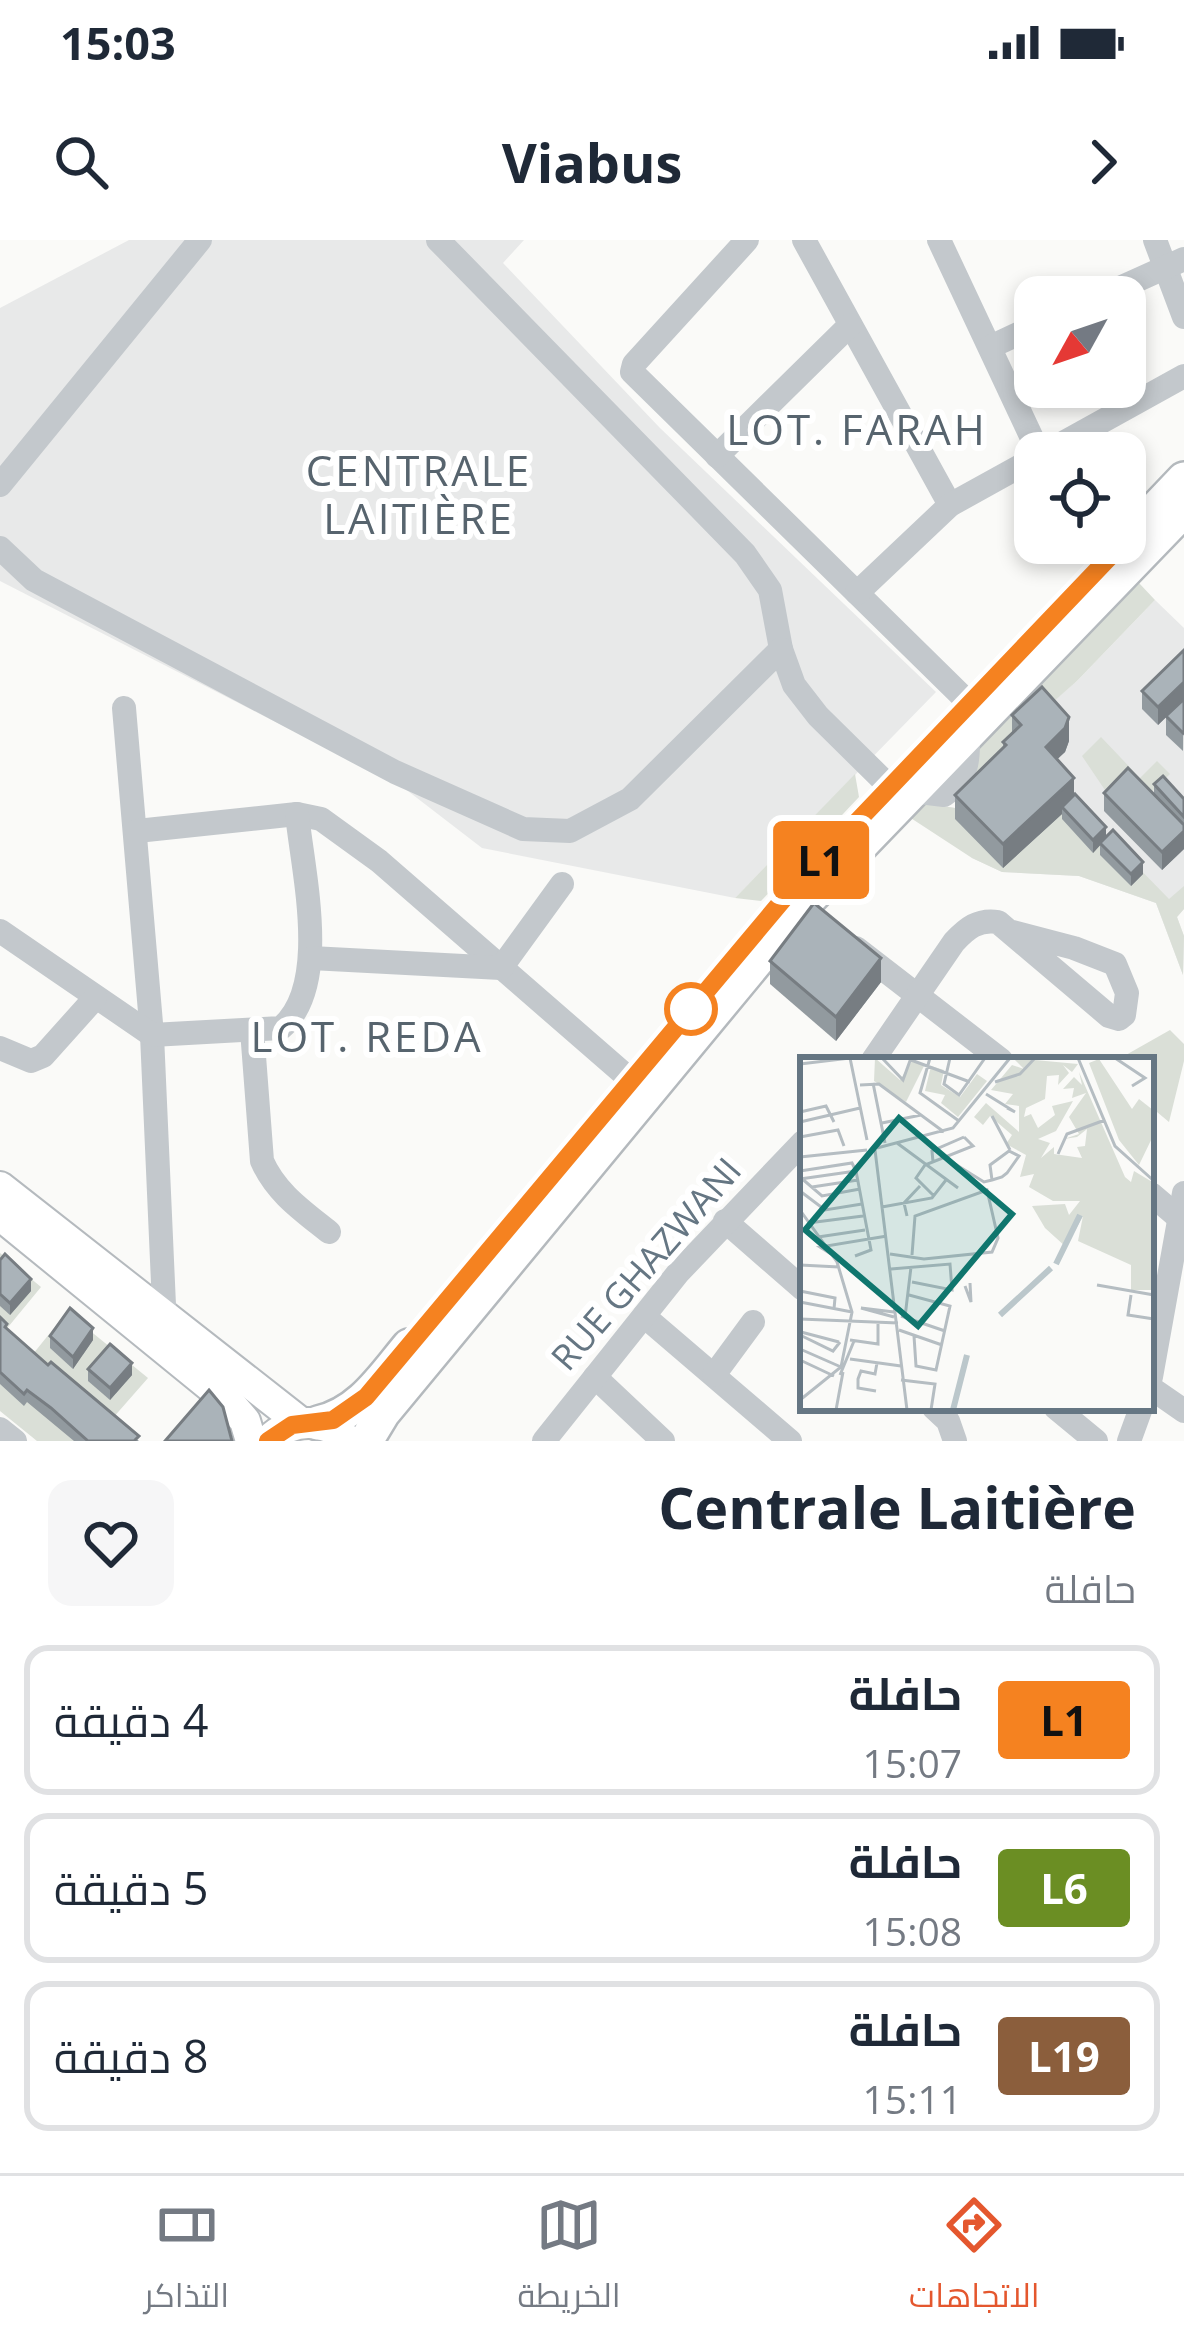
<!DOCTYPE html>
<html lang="ar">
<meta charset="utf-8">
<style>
body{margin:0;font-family:"Open Sans",Cairo,sans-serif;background:#f6f6f7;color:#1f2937;direction:rtl;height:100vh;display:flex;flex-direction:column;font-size:45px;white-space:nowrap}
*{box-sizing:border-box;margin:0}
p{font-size:39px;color:#747a83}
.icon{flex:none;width:66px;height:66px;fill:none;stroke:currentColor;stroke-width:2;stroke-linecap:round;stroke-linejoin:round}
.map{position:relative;height:1201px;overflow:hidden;direction:ltr}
.panel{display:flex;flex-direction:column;background:#fff;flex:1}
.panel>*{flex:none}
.badge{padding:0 24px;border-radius:9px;font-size:42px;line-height:78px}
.needle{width:78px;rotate:230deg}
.buttons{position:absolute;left:1014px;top:36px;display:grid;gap:24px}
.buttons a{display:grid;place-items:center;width:132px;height:132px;border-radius:24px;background:#fff;box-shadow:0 6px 18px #0003;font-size:60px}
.map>.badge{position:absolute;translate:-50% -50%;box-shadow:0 0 0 6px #fff}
.round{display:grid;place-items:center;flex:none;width:126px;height:126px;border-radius:24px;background:#f6f6f7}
.head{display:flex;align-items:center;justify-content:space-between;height:204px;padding:0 48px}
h1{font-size:57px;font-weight:700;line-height:90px}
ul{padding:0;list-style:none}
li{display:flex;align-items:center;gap:36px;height:150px;margin:0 24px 18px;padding:0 24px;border:6px solid #e0e1e3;border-radius:24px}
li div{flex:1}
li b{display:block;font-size:45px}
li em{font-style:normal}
li .badge{min-width:132px;font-weight:700;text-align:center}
.status{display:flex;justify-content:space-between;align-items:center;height:84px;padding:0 60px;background:#fff;direction:ltr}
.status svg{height:33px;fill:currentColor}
header{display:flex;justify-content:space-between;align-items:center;height:156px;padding:0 48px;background:#fff;font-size:54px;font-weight:700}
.menu{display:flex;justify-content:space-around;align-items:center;height:168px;border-top:3px solid #e0e1e3;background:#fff;font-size:33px;color:#747a83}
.menu a{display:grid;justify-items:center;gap:6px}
.menu .active{color:#e4572e}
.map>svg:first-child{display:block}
.built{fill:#e8e9e9}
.green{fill:#dadfd7}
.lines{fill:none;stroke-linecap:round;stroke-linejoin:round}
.major-casing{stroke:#b5babe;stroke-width:34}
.highway-casing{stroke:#b4b9bd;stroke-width:38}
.minor{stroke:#c3c8cc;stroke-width:24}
.major{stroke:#fff;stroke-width:30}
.highway{stroke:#fff;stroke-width:33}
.wall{fill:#929a9f}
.shaded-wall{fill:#777d82}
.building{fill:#aab3b9;stroke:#777d82;stroke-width:3}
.line-casing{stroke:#fff;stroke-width:27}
.line{stroke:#f58220;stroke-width:18}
.stop-dot{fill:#fff;stroke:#f58220;stroke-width:6}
.labels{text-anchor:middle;stroke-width:12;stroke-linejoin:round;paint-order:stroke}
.street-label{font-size:36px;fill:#657683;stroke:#fff}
.quarter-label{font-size:42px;letter-spacing:3px;fill:#57646e;stroke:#fff}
.inset-river{fill:none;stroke:#bbc7cb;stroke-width:6}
.inset-road{fill:none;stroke:#b5bdc2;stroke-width:3}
.view{fill:#0f766e;fill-opacity:0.15;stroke:#0f766e;stroke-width:6}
.inset-edge{fill:none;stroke:#657683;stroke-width:6}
</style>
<div class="status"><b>15:03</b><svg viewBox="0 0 49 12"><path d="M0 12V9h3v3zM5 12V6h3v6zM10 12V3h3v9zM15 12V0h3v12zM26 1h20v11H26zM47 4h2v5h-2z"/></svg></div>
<header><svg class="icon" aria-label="forward" viewBox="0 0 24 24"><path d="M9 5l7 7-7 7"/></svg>Viabus<svg class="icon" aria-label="search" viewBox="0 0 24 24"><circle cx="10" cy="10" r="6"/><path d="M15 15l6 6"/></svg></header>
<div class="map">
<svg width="1184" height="1201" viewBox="0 0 1184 1201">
<rect width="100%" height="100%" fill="#fafaf8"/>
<g class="built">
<polygon points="129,0 524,0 503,23 660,188 936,452 735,658 482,608 378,528 289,489 0,341 0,68"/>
<polygon points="1155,360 1184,388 1184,669 1177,677 1184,696 1183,735 1156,663 1079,636 1002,632 972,618 944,566 955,568 975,547 978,525 1077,441"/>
</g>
<g class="green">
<polygon points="1139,343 1155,360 1077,441 1012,498 1169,659 1184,646 1184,669 1177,677 1184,696 1183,735 1156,663 1079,636 1002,632 972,618 900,571 916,562 955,568 975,546 981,489 1071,413"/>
<polygon points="1101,497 1140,538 1157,521 1170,534 1142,561 1114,541 1105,550 1082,516"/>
<polygon points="855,534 859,557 761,661 735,658"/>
<polygon points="1170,790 1184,804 1184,821 1169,882 1151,867 1151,820 1117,820"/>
<polygon points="0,1013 41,1047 4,1092 33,1114 67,1072 148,1138 112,1179 135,1201 37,1201 0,1171"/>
</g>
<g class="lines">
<g class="major-casing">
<g id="major">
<polyline points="0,947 301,1183"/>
<polyline points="0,975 226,1159 245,1181 251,1201"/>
<path d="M268,1201C291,1178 325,1176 348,1201"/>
</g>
</g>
<g class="highway-casing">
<g id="highway">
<polyline points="1144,281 1184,239"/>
<path d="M318,1183C360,1174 383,1137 409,1106"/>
<polyline points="366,1201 383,1173 802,666 1184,270"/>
</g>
</g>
<g class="minor">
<polyline points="438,0 745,314 770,350 781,409 794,445 818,476 891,548"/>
<polyline points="747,0 634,124 632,132 971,465"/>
<polyline points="804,0 950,265"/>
<polyline points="939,0 1039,213"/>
<polyline points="1155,0 1184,77"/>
<polyline points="1100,57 1184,19"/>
<polyline points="990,107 1035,86"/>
<polyline points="1045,213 1184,136"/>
<polyline points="717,216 850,85"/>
<polyline points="0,245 200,0"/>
<polyline points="0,308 34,340 395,532 523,589 570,591 630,559 781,409"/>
<polyline points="857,353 950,265 1035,218"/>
<polyline points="124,468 152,795 165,1088"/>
<path d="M911,551L944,555C969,537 968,521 968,492"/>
<polyline points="137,591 297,574 321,579 379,621 647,854"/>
<path d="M0,691L152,795L281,788C331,746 303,633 297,574"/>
<polyline points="856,708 1001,820"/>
<polyline points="311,718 501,728 562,644"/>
<path d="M252,790L262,921C276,953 303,971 329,992"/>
<polyline points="0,808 31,821 43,816 95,758"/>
<path d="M873,820L954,702C967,688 978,679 998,682L1109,776L1119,779L1124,775L1127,753L1115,724L1074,708L1009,691"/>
<polyline points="1151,954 1178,977 1183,986"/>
<polyline points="725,981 803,1049"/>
<polyline points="644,1076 790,1201"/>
<polyline points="714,1135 753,1082"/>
<polyline points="595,1137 663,1201"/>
<polyline points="1151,1137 1184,953"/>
<polyline points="1151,1148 1184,1171"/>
<polyline points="934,1168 948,1181 955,1201"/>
<polyline points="1056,1168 1096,1201"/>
<polyline points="0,1189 15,1201"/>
<polyline points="544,1201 678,1033 803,902"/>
<polyline points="1129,1201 1141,1168"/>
</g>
<use href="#major" class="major"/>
<use href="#highway" class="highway"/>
</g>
<g class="wall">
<polygon points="1184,410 1183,511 1166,495 1166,477 1158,485 1142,469 1142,451"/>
<polygon points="1012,475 1069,501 1065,512 1057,519 1074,555 1106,597 1143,634 1131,646 1100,615 1100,605 1093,613 1062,579 1062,574 1003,628 955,579 955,555 1003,508 1003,502 1012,493"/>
<polygon points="1154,544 1184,559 1184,609 1162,630 1104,571 1104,553 1154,554"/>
<polygon points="770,721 881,742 836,801 770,744"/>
<polygon points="0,1020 31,1051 10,1075 0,1066"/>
<polygon points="0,1077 7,1090 139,1201 74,1201 27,1162 24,1166 0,1144"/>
<polygon points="50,1096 93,1100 73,1129 50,1108"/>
<polygon points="88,1129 132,1135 110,1160 88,1141"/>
</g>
<g class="shaded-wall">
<polygon points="1184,442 1184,460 1158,485 1158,467"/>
<polygon points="1069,477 1069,501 1065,512 1046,530 1046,507"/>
<polygon points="1074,538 1074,562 1062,567 1062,574 1003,628 1003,604"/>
<polygon points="1106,587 1106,599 1093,613 1093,600"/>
<polygon points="1184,591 1184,609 1162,630 1162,612"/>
<polygon points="1143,622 1143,634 1131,646 1131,634"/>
<polygon points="881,718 881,742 836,801 836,777"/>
<polygon points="31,1039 31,1051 10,1075 10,1063"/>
<polygon points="93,1088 93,1100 73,1129 73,1117"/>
<polygon points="132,1123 132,1135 110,1160 110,1148"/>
</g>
<g class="building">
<polygon points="1184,410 1184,442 1158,467 1142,451"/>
<polygon points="1042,447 1069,477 1065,488 1046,507 1074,538 1003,604 955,555 1006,505 1003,502 1021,485 1012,475"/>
<polygon points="1184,459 1184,491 1183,493 1166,476"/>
<polygon points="1128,528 1184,585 1184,591 1162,612 1104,553"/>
<polygon points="1163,536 1184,559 1184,577 1154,544"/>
<polygon points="1075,554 1106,587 1093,600 1062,567"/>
<polygon points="1113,590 1143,622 1131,634 1100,603"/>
<polygon points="814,663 881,718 836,777 770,721"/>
<polygon points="5,1014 31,1039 10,1063 0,1054 0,1020"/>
<polygon points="70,1068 93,1088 73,1117 50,1096"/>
<polygon points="0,1077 7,1084 5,1087 48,1125 51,1122 139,1196 134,1201 88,1201 51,1168 27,1150 24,1154 0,1132"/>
<polygon points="110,1104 132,1123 110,1148 88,1129"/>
<polygon points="209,1150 223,1167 232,1201 165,1201"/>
</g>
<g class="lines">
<g class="line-casing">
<polyline id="line" points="268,1201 292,1185 333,1180 366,1157 787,655 1123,303"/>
</g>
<use href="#line" class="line"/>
</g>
<circle class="stop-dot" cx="691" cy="769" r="24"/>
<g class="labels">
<g class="street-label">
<text transform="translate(646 1024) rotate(-49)" y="13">RUE GHAZWANI</text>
</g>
<g class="quarter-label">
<text x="857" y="205">LOT. FARAH</text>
<text x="419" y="246">CENTRALE<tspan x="419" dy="48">LAITIÈRE</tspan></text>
<text x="367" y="812">LOT. REDA</text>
</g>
</g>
<g transform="translate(800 817)">
<rect width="354" height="354" fill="#fafaf8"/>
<path d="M75,1L100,23L112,4L125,7L106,45L74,24ZM213,1L278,7L272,15L263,8L269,16L258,28L259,18L247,19L245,42L226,51L224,60L231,57L238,71L255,58L252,49L273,44L256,74L238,82L250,86L241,101L254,90V97L282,101L277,90L285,89L287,72L277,80L264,82L279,77L269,60L286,36L272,41L274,31L263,32L274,20L282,28L279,15L325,120L331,125L334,114L354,126V233H331V208L278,184L283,159L266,190L245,171L232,149L265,147L269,158L280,144H253L229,130L234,117L220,120L226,98L206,87L212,78L190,59L183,68L174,60L186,46L219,75V49L205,47L213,37L191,33L212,8L224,12ZM299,2L332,52L339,42L353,53L354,77L339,108L319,83L289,6ZM131,9L144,13L141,28L160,40L177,17L187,24L158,60L141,46L145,38L125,34Z" fill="#dadfd7"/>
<path class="inset-river" d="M256,207L280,158M200,258L251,211M153,353L167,298"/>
<path class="inset-road" d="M50,1L67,83M82,1L103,23L111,1M130,1L120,36L159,64M150,1L144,27L159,38L185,1M278,1L315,89L354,124M315,1L345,21L332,29M111,3L170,25M0,7L50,1M195,25L220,17L235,1M73,26L85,86M60,28L79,27L144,75M186,37L215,55L207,51M0,55L26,49L34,65M192,59L210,93M0,65L60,51M82,66L121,58M0,80L38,73L44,89M97,86L158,131M77,91L153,71L210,1M75,93L107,353M258,97L267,77L305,63M0,100L67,93M147,102L184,125L192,123L202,120L207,116L219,99L209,94L190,108L192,123M133,105L132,94L164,80M0,114L52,106L56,114M0,120L22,139L60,132M0,122L56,114M12,130L58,123M0,134L25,153L62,147M134,139L116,121L125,108L173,89L164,80M82,150L132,141L146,123M0,153L37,205L52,255L41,310L0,343M107,159L104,146L120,129M8,166L63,159M18,180L65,173M31,197L20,190L87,179M90,197L124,202L192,195L198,181L187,133L115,159L112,198M55,199L71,193L56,114M0,208L39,210M91,212L150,207L152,233L112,225M297,228L354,238M165,229L171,245L170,226M0,234L35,241L34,252M109,238L150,249L136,313L116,309L114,279M331,238L328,258L354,262M0,245L52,255M94,255L61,251L94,260M101,259L145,274M105,260L111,210M0,262L98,266M99,273L142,288M1,275L39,285M0,278L33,294L40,285M50,283L78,287V266M0,292L41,310M50,302L101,309M0,303L34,319M40,318L54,284M101,323L135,327L131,353M76,334L58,331V322L61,314L75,317L77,306M36,353L43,315"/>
<path class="view" d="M99,61L212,157L118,269L5,173Z"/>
<rect width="354" height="354" class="inset-edge"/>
</g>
</svg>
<div class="buttons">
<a><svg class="needle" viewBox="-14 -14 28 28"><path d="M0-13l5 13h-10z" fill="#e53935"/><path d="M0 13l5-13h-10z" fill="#747a83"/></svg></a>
<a><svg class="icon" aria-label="locate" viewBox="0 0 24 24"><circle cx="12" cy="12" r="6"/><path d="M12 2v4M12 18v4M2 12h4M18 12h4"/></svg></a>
</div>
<b class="badge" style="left:821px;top:620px;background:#f58220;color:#111">L1</b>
</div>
<section class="panel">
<div class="head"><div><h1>Centrale Laitière</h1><p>حافلة</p></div><a class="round"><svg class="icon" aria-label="heart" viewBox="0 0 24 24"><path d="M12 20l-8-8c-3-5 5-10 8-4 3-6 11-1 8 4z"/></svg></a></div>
<ul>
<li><span class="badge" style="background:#f58220;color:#111">L1</span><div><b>حافلة</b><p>15:07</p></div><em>4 دقيقة</em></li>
<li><span class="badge" style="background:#6b8e23;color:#fff">L6</span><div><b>حافلة</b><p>15:08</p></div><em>5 دقيقة</em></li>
<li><span class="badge" style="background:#8b5e3c;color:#fff">L19</span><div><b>حافلة</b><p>15:11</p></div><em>8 دقيقة</em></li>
</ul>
</section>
<nav class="menu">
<a class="active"><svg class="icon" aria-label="directions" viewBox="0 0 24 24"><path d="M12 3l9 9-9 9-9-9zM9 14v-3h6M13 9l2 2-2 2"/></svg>الاتجاهات</a>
<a><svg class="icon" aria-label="map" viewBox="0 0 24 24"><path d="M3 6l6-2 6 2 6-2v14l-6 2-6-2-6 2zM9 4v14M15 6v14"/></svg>الخريطة</a>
<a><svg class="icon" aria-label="tickets" viewBox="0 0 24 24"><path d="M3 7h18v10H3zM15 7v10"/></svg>التذاكر</a>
</nav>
